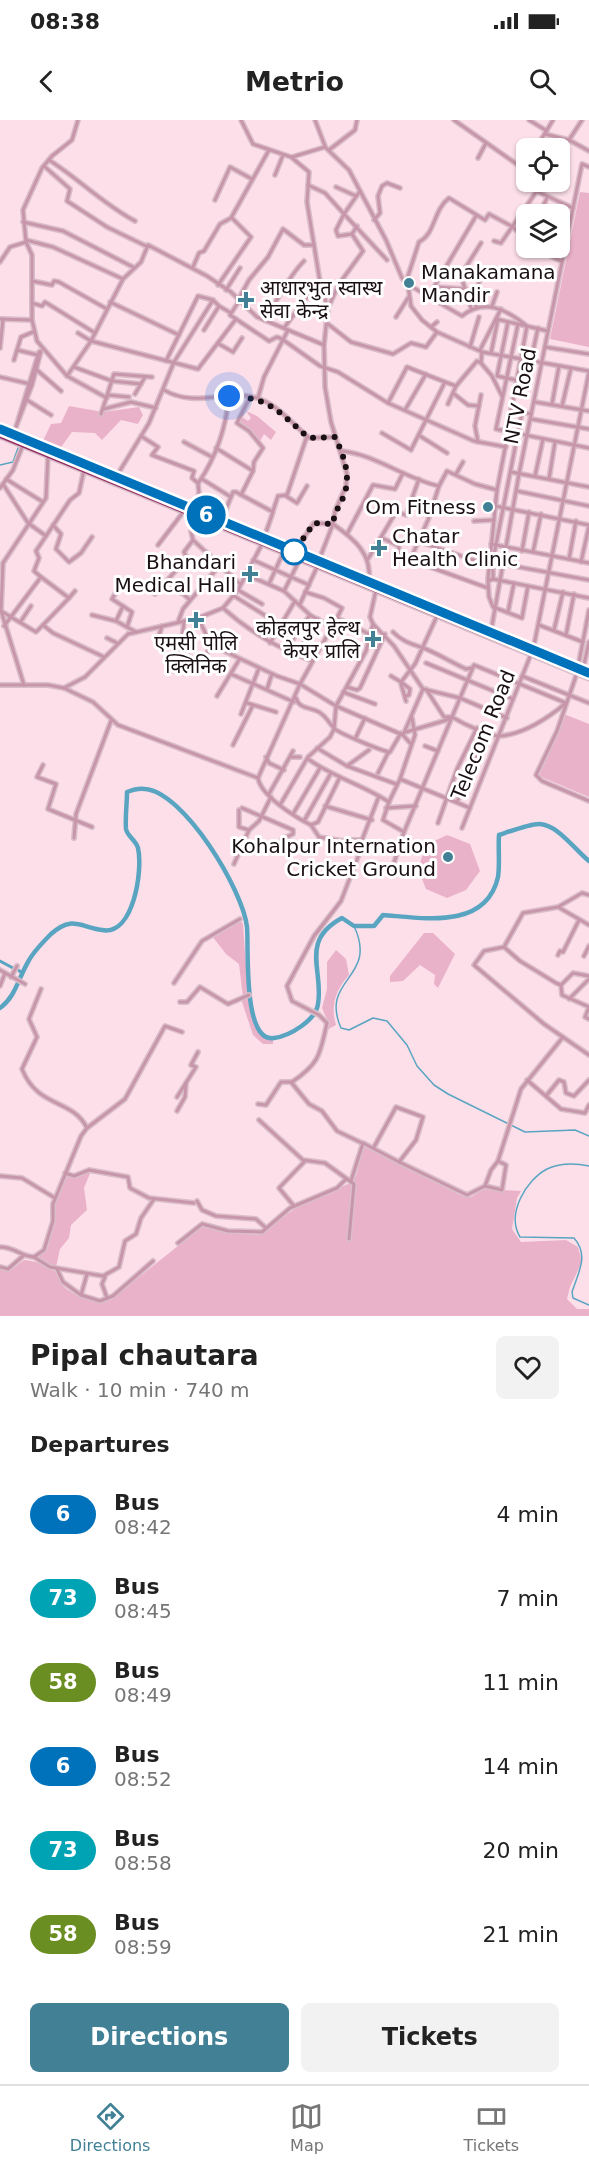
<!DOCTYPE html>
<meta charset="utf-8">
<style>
body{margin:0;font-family:"DejaVu Sans","Noto Sans Devanagari",sans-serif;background:#f2f2f2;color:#222;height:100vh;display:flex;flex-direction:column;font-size:22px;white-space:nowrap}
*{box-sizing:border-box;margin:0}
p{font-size:20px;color:#767676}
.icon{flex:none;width:33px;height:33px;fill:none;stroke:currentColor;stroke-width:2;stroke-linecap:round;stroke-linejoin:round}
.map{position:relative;height:1196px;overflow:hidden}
.sheet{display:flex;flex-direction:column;background:#fff;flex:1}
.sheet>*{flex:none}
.badge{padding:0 12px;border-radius:20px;font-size:21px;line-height:39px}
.tools{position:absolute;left:516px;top:18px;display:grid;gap:12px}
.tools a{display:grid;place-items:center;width:54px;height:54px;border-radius:9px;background:#fff;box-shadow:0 2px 4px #0004;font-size:30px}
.you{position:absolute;width:30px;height:30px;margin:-15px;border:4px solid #fff;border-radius:50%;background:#1a73e8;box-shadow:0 0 0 9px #1a73e833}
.map>.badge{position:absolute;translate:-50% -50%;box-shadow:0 0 0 3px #fff}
h2{padding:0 30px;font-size:22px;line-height:54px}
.round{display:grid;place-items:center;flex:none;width:63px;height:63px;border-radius:9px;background:#f2f2f2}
.overview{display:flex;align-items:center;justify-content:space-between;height:102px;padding:0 30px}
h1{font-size:28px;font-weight:800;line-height:45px}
.button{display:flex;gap:12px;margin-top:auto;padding:12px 30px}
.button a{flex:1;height:69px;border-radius:9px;background:#428096;color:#fff;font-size:24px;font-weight:800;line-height:69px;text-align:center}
.button a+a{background:#f2f2f2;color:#222}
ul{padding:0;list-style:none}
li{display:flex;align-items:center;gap:18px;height:84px;padding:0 30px}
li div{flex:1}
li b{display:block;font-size:22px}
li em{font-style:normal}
li .badge{min-width:66px;font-weight:700;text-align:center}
.status{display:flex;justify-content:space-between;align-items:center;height:42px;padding:0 30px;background:#fff;direction:ltr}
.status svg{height:16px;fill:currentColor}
header{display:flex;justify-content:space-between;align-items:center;height:78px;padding:0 30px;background:#fff;font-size:27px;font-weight:800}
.tab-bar{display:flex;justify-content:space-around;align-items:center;height:84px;border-top:2px solid #e0e0e0;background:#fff;font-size:16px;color:#767676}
.tab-bar a{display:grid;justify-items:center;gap:3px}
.tab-bar .on{color:#428096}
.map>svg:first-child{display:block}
.green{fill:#eab2c9}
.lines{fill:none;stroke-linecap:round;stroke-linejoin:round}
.stream{stroke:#59a5c1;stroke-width:1.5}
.canal{stroke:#59a5c1;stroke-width:3}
.river{stroke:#59a5c1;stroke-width:4.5}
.minor-casing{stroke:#d9bec8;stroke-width:6}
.highway-casing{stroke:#d9bec8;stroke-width:9}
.minor{stroke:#c896aa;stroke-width:3}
.highway{stroke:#952f63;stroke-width:6}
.line-casing{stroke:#fff;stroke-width:14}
.line{stroke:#0072bc;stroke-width:9}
.walk{stroke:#1a1014;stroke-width:6;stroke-dasharray:0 10.8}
.poi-dot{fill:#428096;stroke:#fff;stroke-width:2}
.stop-dot{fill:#fff;stroke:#0072bc;stroke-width:3}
.labels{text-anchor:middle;stroke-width:6;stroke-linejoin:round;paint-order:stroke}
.poi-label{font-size:20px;fill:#1a1014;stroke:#fff;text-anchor:end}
.street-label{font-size:20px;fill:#1a1014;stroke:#fff}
</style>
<div class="status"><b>08:38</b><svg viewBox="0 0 49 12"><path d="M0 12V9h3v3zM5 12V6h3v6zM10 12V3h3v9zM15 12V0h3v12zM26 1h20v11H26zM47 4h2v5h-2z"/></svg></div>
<header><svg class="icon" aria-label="back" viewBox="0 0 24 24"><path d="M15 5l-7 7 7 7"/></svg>Metrio<svg class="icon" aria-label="search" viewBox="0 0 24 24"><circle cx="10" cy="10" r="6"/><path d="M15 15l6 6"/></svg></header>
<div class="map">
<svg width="589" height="1196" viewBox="0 0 589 1196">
<rect width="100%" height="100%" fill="#fddfea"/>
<g class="green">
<polygon points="580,72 589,73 589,227 550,219"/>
<polygon points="69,286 103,292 139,287 143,295 138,304 121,300 102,320 95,313 72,312 59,330 42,323 51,304 61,303"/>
<polygon points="246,291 257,296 276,312 271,320 264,314 260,321 239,303 242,297 248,301 251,298"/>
<polygon points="564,594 589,604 589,677 539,656"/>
<polygon points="447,715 470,724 480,751 466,770 447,778 426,769 418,749 426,725"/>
<polygon points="240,800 243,804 248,875 243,877 239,844 226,834 212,816"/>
<polygon points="424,813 433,813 455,834 438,868 434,864 435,855 420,845 403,861 390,862 390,856"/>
<path d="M336,830L346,839L349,855C336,869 330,886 336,905L327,910L328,902L322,888L327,869V842Z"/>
<path d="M248,877C253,893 255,916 273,919V924H263L253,915L241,879Z"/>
<path d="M364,1025L460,1075L471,1077L484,1069L521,1071L517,1078L512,1109L521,1122L566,1120L578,1127L582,1142L570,1167L567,1179L577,1189H589V1196H0V1150L12,1149L24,1140C35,1141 45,1144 54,1151C59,1155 60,1163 64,1167C81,1180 100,1187 119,1173L203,1106L222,1111L258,1115L296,1088L350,1063L356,1056Z"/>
<polygon points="91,1051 84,1068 87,1090 71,1105 69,1118 60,1129 56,1147 37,1138 45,1130 54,1104 54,1084 66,1057 74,1057"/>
</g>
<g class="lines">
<g class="stream">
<polyline points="0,345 13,342 18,328"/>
<path d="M354,806C379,859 319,858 341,908L349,910L373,898L387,901L407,925L417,946L434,965L448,974L525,1012L575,1010L589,1016"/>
<path d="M589,1046C575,1043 560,1043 547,1049C526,1060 506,1094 520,1117L574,1118C589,1135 579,1151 572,1172L573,1178L589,1185"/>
</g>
<g class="canal">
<polyline points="0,841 13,848"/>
<polyline points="17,849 22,853"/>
</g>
<path class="river" d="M0,888C16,876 18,859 28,842C33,832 43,822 51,814C72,795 80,807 102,810C134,816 143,749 138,728C136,720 127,716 126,709C125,697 127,684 127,672C132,670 139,668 145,669C184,672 243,770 247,807C249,826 242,923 274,918C290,916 316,900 318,884C324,851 299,821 342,798L354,806H374L383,795C423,798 486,810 498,757C500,744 498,728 499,715C508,712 532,703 540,704C558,705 575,730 589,741"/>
<g class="minor-casing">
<g id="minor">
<polyline points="78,0 72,20 52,36 42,48 23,90 26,122 32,135 32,200 37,221 67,256 107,278"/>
<polyline points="241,0 253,24 291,37 309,52 307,82 321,168 328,188 324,225 325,267 331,302 347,354 346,366 335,391 333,404 314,403 294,432"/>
<polyline points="315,0 325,26"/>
<polyline points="454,0 518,45 525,46 526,44"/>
<polyline points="529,0 547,11"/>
<polyline points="545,14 569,20 589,31"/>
<polyline points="569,20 582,0"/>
<polyline points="536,28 553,0"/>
<polyline points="329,30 355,10 357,0"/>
<polyline points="292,37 325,27 349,50 386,120 402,158 408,165 411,186 422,200 437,212 482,232 589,251"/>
<polyline points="478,38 486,23"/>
<path d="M49,40C79,59 103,84 135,101"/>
<polyline points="44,46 70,69 67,81 107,107 146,126"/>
<polyline points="275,55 283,35"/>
<polyline points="308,65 325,73 344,94 336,110 338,116 352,114"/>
<polyline points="336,67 356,76"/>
<polyline points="360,71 344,94 387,140"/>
<polyline points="538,72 573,88"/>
<polyline points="215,80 230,47 252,59"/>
<polyline points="539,94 547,78"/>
<polyline points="374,100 380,93 378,76 382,66 387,63 400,68"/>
<polyline points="23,102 63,111 133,147"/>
<polyline points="26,120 53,127 123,159"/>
<polyline points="494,121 501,123 543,62"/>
<polyline points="534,128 561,141"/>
<polyline points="0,142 10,127 26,122"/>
<polyline points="467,146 462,159 471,188"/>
<polyline points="193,147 199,133 204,131 220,104 231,98 269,30"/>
<polyline points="466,147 481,123"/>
<polyline points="32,161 52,165 54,161 59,162 107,189"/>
<path d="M406,162L419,122C436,113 433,90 449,78L485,100L489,94L513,107L526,120"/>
<polyline points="218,165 251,117 232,98"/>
<path d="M409,165L462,196C484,178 506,189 527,206L507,312"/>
<polyline points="434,167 476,96"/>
<polyline points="226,170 240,148"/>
<polyline points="432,177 434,167 466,169"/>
<polyline points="238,180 249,160 268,137 283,109 304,125 314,125"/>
<polyline points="110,182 179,215"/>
<polyline points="32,183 42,186 45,182 95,213"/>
<polyline points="219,186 231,193"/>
<polyline points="492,186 497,172"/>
<polyline points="476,187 476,174 481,155"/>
<polyline points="328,188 339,164 363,131 352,114 357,106"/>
<polyline points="396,197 408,178"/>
<polyline points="0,199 31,200"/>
<polyline points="236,199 269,221 277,217 282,219 320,246 338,252 388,283 474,321 506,327"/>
<polyline points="496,199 548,211"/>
<path d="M264,200C278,181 287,158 304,141"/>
<polyline points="508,202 497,256 516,260"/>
<polyline points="328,204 351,222 393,234 411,223 426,227 437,212"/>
<polyline points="518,204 496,309 589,328"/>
<polyline points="431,207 437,202"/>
<polyline points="284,208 309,174 321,168"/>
<polyline points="78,213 91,221 198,249 236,199 230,195 239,181"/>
<polyline points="219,224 233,232 242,218"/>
<polyline points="470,227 479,197"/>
<polyline points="545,227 589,234"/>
<polyline points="0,228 3,199"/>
<polyline points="17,230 38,235"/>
<polyline points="480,230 501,189"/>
<polygon points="41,231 32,265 16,307 39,232"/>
<polyline points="491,233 498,199"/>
<polyline points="14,240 21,217 33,212"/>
<polyline points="531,240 538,208"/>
<polyline points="166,241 198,176 213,180"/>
<polyline points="481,243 492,256 502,276"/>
<polyline points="74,247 112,261 141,264"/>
<polyline points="37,250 61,271"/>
<polyline points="67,256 91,221 123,159 141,142 148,125 207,156 231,172 257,197 324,225"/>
<polyline points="0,257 30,264"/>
<path d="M164,270C197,289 225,268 257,278C277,284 293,304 309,318L335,317"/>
<polyline points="453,273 468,285 479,286"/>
<polyline points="135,274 145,257"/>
<polyline points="108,275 129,277"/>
<polyline points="250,277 237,303 249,311 263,328 254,342 253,351"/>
<polyline points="258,278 264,257 288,210"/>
<polyline points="27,280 51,295"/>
<polyline points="535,282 589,291"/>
<polyline points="388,283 407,247 445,262"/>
<polyline points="448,284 456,266"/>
<polyline points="552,284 559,246"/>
<polyline points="562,286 571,248"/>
<polyline points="104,289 131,282 156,288"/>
<polyline points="405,290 426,254"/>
<polyline points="511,290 531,294"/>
<polyline points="522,292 493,440 493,459 488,461 489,477 493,487 522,498 528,466"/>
<polyline points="101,294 114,254 152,257"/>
<polyline points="531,299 589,309"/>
<polyline points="382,313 411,330 445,262 456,266 477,241 481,243 482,232"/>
<polyline points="141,316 158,327 152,335 194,351 192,358 198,363 199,374 193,389"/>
<polyline points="420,316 447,333"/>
<polyline points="184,322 212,337"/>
<polyline points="478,322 475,306 481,275"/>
<polyline points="216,328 253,351 241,375"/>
<path d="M342,331C377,335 405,359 439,366L428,400L410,440"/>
<polyline points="511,352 589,367"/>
<polyline points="456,354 463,342"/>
<polyline points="535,356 543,319"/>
<polyline points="116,357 149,303 174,242 213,180 219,186 204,210"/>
<polyline points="6,359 43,382"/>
<polyline points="202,359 231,377"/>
<polyline points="549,359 555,322"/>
<path d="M199,362C216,337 226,308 229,276"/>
<polyline points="3,364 28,403 46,416"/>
<polyline points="439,366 447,351 475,364 497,370"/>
<polyline points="0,368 13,350 23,325"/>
<polyline points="517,371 589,386"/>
<polyline points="286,376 297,383 307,366"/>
<polyline points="495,386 589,405"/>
<polyline points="273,391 278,376 287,375 307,316"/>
<polyline points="222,399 233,372 236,372 273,392 264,418"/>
<polyline points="474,401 494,400"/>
<polyline points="53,405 61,414 56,429 69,442 81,433 92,417"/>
<polyline points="347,414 373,365 395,369 403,353"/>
<polyline points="382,418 399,426 398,434 405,438 488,468"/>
<polyline points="193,420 191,411 199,398"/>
<polyline points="420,422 488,445"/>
<polyline points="491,424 589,443"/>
<polyline points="158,425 184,391"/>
<polyline points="522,431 529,392"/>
<polyline points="533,432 541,394"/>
<polyline points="368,439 396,392 406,395 419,359"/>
<polyline points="569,439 576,401"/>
<polyline points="253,440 309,465"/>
<path d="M319,440L333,404C354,419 372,433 369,461"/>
<polyline points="581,442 589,406"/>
<polyline points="503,444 589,460"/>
<polyline points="247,455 284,471 310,495 331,507"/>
<polyline points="41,457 69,478 75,471"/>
<polyline points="488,459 497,370 508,313"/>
<polyline points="493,459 589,478"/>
<polyline points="168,460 190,480"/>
<polyline points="269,464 283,433"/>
<polyline points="145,468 155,474 187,438 184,432 193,420 240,464"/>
<polyline points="118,469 112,479 132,492 127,507"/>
<polyline points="238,470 262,484"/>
<polyline points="376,470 370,497 373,504 394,526 423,569 460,578 507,598"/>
<polyline points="284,471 300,439"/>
<polyline points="305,472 324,478 342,488 337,498"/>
<polyline points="181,473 187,465"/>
<polyline points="234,476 282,506"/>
<polyline points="300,484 317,447"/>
<path d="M223,488C251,513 278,528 312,541"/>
<polyline points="1,491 36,512 43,505 53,513 104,537"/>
<polyline points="508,492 514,463"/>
<polyline points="92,495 116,501 136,512"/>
<polyline points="198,498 209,520 224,531 277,556 300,564 336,586 334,609 330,617 308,637 280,685"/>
<polyline points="21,501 31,486"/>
<polyline points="116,501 123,486"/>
<polyline points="178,502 183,489 219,446"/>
<polyline points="373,504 366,531 336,586 403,615 423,569"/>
<polyline points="43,505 69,478"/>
<polyline points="539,505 583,522"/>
<polyline points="4,506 41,457 34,451 39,438 36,431 70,380 79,373 84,350"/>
<polyline points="554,510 563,472"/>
<polyline points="491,511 519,354 582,44 589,47"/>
<path d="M393,512C404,523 413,524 426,529C440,535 453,543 466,549L472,548"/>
<polyline points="566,515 574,474"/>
<polyline points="107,518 117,523"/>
<polyline points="158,519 162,506"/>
<polyline points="291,522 310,495"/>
<polyline points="270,523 295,481"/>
<polyline points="533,530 589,252"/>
<polyline points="181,531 201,545 212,523"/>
<polyline points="334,532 337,530 361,540"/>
<polyline points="297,535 318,499"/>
<polyline points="426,543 513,579"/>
<path d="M474,545L566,583C548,598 525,614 500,616C490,617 462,603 452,597Z"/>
<polyline points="578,547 589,490"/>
<polyline points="583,549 589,522"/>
<polyline points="172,551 181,531 184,501"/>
<polyline points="577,553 557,611 536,655 542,661 589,681"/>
<polyline points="231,554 294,582"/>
<polyline points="391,556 401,562 415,544 437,496"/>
<polyline points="522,556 589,583"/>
<polyline points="401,562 410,569 409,575 405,576"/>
<polyline points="401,564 406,581"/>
<path d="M0,565H48L64,568L93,582L118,605L258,658C261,676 295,697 311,705L318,702L340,657"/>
<polyline points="24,565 1,491 3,443 46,378 48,335"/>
<polyline points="347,567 357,570 360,568 385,514"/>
<polyline points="64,568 85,557 128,514 198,498 223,488 238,470 262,424"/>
<polyline points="267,569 272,554"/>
<polyline points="343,572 375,584"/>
<polyline points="217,576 239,540"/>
<path d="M296,578C299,589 310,587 319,592C326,596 329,603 335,609C339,613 384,632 390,632L401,613"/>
<polyline points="247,583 276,592"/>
<polyline points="241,594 259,548"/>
<polyline points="412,598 415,615 400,659 470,688"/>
<polyline points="406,612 450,599"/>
<polyline points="403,615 411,624"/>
<polyline points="356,617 365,598"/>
<polyline points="233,625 253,585"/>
<polyline points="425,626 438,631"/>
<polyline points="317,628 347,646 396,664"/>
<polyline points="266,637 269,643 284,650"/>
<polyline points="291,637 300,637"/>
<path d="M308,639C333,657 363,665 389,682L400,659"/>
<polyline points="43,645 37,657 56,664 48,689 92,707"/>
<polyline points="347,646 369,630"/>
<polyline points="378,653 388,633"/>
<polyline points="258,658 300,564 337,498 371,515"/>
<polyline points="269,674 293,631"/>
<polyline points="389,682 383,700 404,712 452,597 444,597 426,569"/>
<polyline points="457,682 479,630"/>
<polyline points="325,686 372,700"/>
<polyline points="242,688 293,710 293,714 282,719"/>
<polyline points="386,688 416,686"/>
<polyline points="239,690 239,707 249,710 259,701 271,677"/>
<polyline points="293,694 320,648"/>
<polyline points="304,701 331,653"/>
<polyline points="438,703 457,649 477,608"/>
<polyline points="311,705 319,717 349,722"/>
<polyline points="462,708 531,534"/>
<polyline points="74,718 76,694 111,601"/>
<polyline points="363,724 345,720 362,720 379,676"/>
<polyline points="234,744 249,710"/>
<polyline points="392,749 404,712"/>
<polyline points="589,775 582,773 558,787 523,793 504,827 484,831 474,845 544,904 589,935"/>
<polyline points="558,787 589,805"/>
<polyline points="504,827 520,841 556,863 561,865 573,853 589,856"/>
<polyline points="558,835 560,831 563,832 579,800"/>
<polyline points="584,836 589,826"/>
<polyline points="0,850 25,864"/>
<polyline points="11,857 17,846"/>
<polyline points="174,863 202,821 240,799"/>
<polyline points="561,865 562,875 589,887 585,897 589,899"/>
<polyline points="0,866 5,853"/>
<polyline points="569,879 589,859"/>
<polyline points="180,882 187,882 200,867 228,884 249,875"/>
<polyline points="527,960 561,989 585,993 589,985"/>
<polyline points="291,962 309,984 322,991 337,1011 362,1023"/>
<polyline points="546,976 559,960 564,962 566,973 574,976 589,960"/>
<polyline points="177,977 196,947 191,945 198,932"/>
<path d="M258,984L266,985L281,962H292C320,943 320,934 327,903L319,895L292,881L287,866L314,816L341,781L363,724"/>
<polyline points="177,991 185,977 186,963"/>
<polyline points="259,1000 303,1040 325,1043 354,1064 349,1119"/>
<polyline points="87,1008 125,979 165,906 182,912"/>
<polyline points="399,1042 467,1075 485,1066 502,1070 506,1045 498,1041 521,969 563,917"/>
<polyline points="65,1053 74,1056 89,1050 128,1057 130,1068 149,1078 194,1083"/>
<polyline points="0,1056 22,1058 55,1078"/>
<polyline points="351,1061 363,1023 399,1042 416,1020 423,997 396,987 374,1027"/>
<polyline points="485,1066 491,1050 498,1041"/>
<polyline points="197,1081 202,1090 216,1096 256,1099 266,1108"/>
<polyline points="294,1086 279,1068 305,1041"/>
<polyline points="178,1123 202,1104 228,1111 262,1112 290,1088 337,1068 346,1059"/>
<path d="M0,1127C15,1127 20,1136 34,1137L44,1130L53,1101V1084L81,1016L87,1008C72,978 38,989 22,949L37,917L29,899L41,869"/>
<polyline points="34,1137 50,1147 103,1156 119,1147 125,1121 136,1114 141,1098 154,1079"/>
<polyline points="0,1147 8,1149 23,1136"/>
<polyline points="57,1149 63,1162 81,1175"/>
<polyline points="87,1154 81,1175 100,1181 113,1176 153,1141"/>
<polyline points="105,1157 102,1164 107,1178"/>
</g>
</g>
<g class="highway-casing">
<g id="highway">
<polyline points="0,309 589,553"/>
<polyline points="0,315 589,557"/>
</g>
</g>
<use href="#minor" class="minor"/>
<use href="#highway" class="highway"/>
</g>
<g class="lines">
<g class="line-casing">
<polyline id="line" points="0,309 589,553"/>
</g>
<use href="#line" class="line"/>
<path class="walk" d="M229,276C272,278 278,292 309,318L335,317C344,336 352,357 343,378C339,387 334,393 333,404L314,403L294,432"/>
</g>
<g class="poi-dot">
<circle cx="409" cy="163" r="6"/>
<path d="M243 171h6v6h6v6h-6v6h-6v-6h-6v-6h6z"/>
<circle cx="488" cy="387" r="6"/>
<path d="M376 419h6v6h6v6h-6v6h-6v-6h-6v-6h6z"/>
<path d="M247 445h6v6h6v6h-6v6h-6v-6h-6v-6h6z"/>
<path d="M193 491h6v6h6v6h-6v6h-6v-6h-6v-6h6z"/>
<path d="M370 510h6v6h6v6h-6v6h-6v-6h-6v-6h6z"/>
<circle cx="448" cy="737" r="6"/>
</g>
<circle class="stop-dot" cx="294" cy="432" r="12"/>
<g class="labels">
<g class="poi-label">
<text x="421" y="159" text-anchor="start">Manakamana<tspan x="421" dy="23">Mandir</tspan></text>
<text x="260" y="175" text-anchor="start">आधारभुत स्वास्थ<tspan x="260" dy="23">सेवा केन्द्र</tspan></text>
<text x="476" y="394">Om Fitness</text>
<text x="392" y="423" text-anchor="start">Chatar<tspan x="392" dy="23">Health Clinic</tspan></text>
<text x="236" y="449">Bhandari<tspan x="236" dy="23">Medical Hall</tspan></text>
<text x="360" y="515">कोहलपुर हेल्थ<tspan x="360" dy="23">केयर प्रालि</tspan></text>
<text x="196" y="530" text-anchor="middle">एमसी पोलि<tspan x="196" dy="23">क्लिनिक</tspan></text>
<text x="436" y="733">Kohalpur Internation<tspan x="436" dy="23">Cricket Ground</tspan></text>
</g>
<g class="street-label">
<text transform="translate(520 276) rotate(-79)" y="7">NTV Road</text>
<text transform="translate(483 615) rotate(-68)" y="7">Telecom Road</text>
</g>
</g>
</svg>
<div class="tools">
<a><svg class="icon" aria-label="locate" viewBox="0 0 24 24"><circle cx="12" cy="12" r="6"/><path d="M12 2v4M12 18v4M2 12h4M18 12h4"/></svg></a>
<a><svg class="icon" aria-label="layers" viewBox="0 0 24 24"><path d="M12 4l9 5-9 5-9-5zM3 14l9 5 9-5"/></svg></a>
</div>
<div class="you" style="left:229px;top:276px"></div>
<b class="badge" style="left:206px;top:395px;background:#0072bc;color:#fff">6</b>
</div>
<section class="sheet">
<div class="overview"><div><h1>Pipal chautara</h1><p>Walk · 10 min · 740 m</p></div><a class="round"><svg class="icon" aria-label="heart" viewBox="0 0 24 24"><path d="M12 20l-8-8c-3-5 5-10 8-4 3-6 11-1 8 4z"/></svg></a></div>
<h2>Departures</h2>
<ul>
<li><span class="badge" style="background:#0072bc;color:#fff">6</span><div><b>Bus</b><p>08:42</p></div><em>4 min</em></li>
<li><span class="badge" style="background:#00a3b4;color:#fff">73</span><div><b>Bus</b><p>08:45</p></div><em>7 min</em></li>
<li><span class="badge" style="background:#6b8e23;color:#fff">58</span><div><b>Bus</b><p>08:49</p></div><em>11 min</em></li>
<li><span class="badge" style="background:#0072bc;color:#fff">6</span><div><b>Bus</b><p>08:52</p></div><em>14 min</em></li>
<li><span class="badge" style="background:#00a3b4;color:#fff">73</span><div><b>Bus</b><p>08:58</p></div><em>20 min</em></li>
<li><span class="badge" style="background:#6b8e23;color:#fff">58</span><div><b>Bus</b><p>08:59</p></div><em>21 min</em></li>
</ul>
<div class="button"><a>Directions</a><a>Tickets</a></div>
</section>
<nav class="tab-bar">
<a class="on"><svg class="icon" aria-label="directions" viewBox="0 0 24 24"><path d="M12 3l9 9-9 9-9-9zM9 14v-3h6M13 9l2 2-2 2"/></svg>Directions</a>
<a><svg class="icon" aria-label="map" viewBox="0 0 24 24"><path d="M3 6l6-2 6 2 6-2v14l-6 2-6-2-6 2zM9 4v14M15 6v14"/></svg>Map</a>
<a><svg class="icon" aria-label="tickets" viewBox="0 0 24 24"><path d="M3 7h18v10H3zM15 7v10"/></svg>Tickets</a>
</nav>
